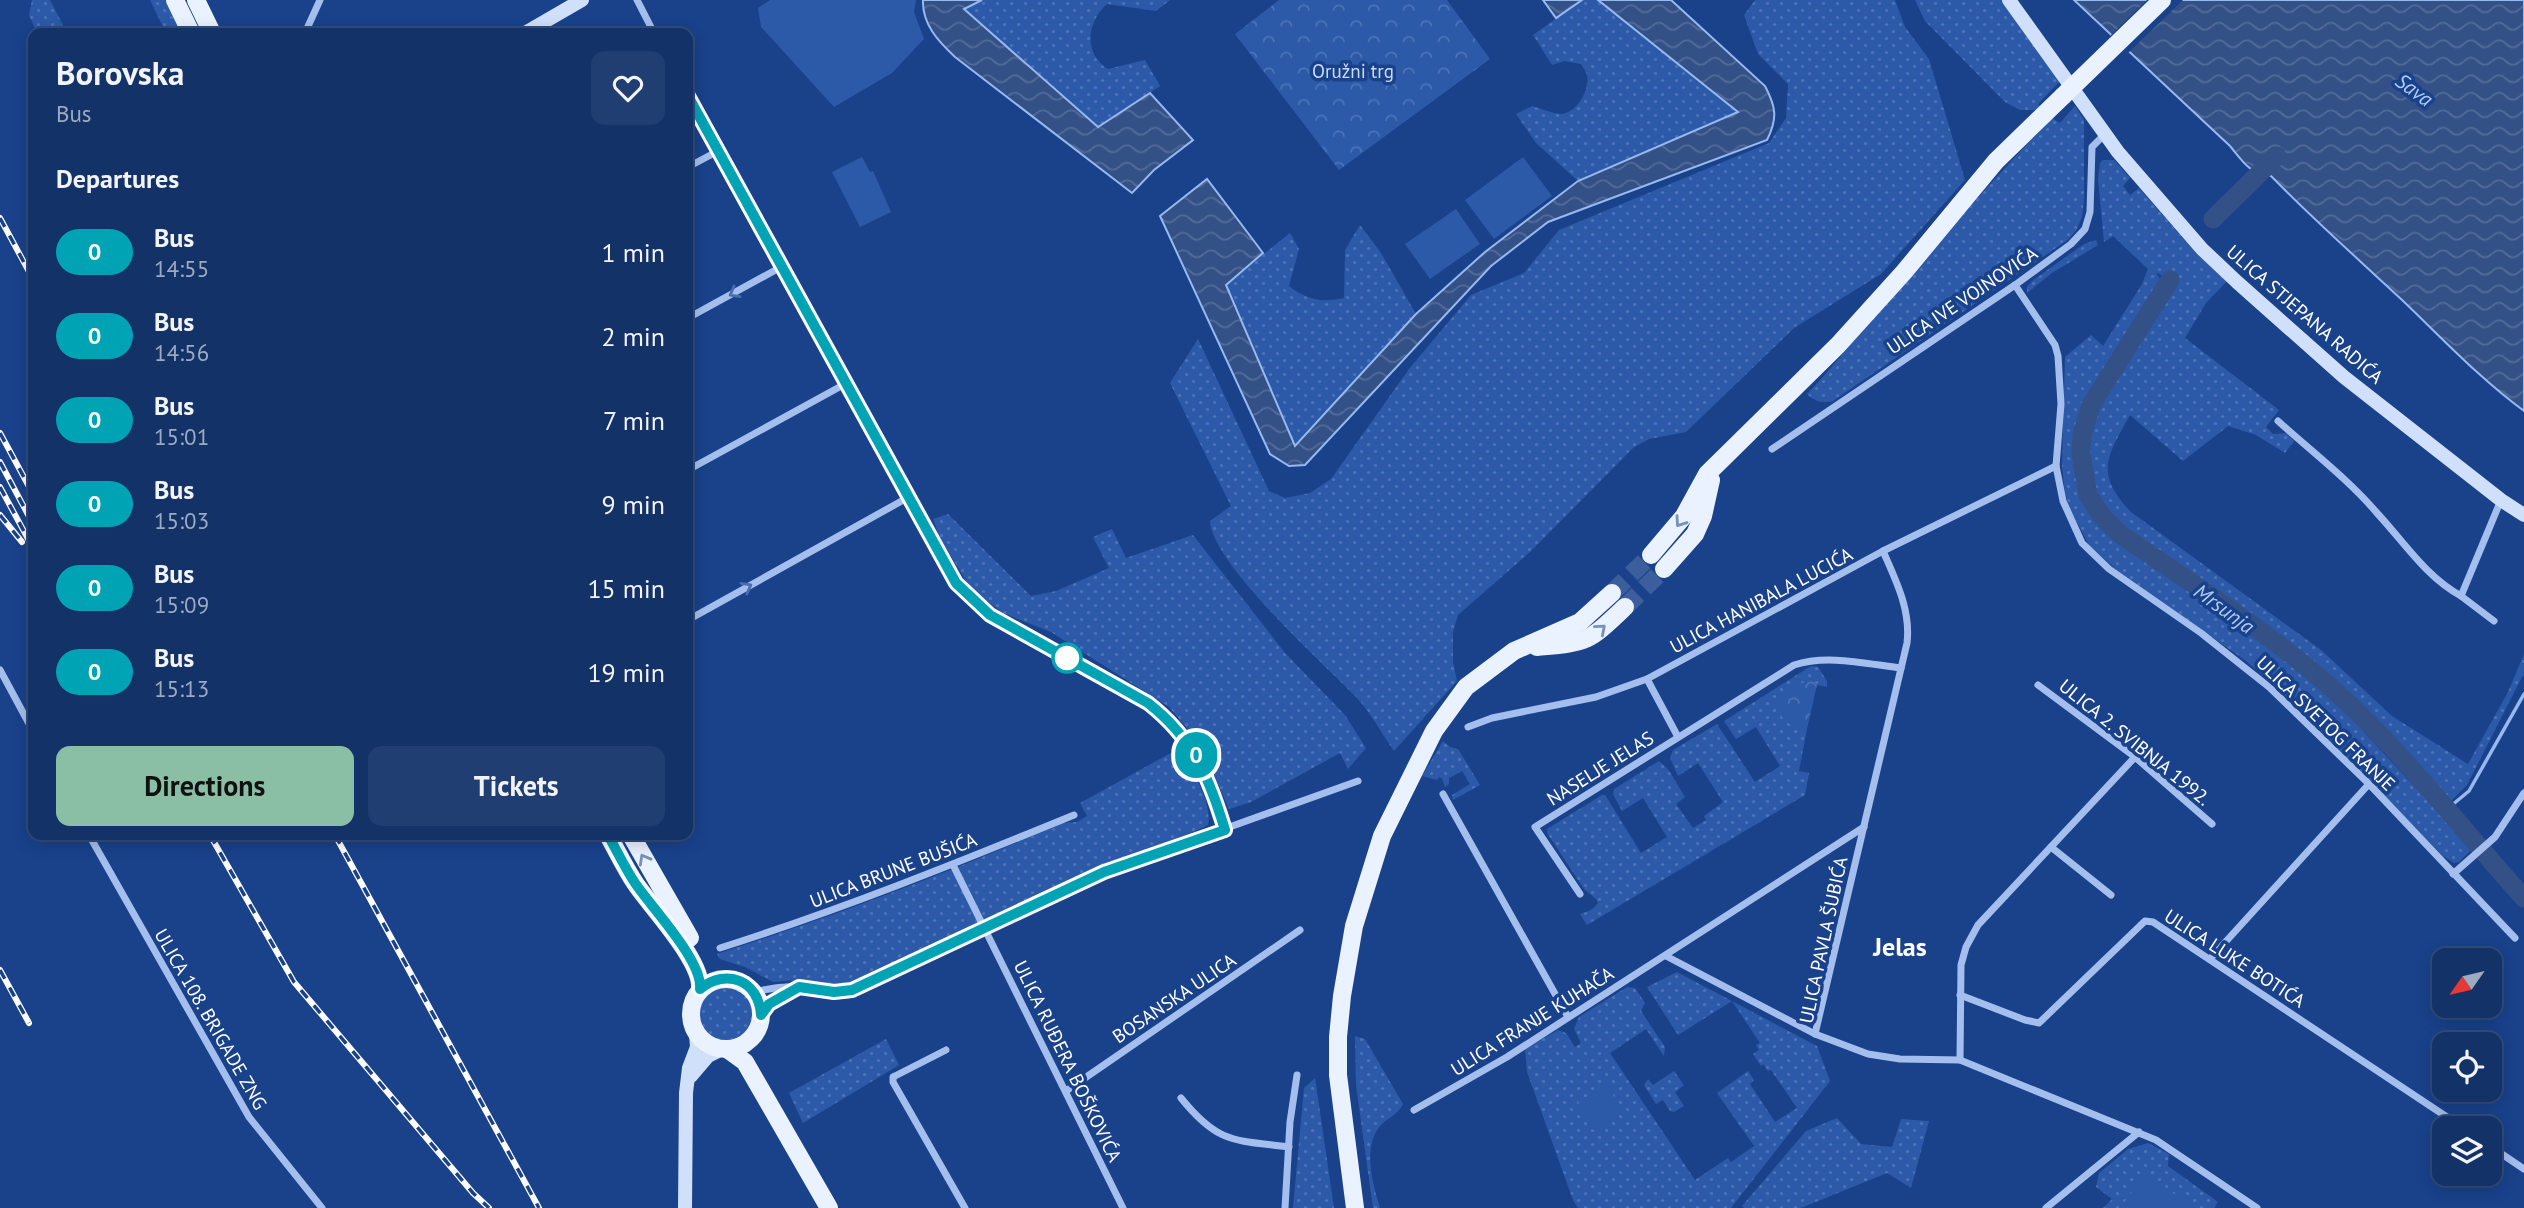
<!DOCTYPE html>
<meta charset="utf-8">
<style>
body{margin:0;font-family:"PT Sans",sans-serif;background:#203e71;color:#f1f3f6;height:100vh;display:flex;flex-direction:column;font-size:26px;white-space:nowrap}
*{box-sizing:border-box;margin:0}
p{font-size:23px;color:#9daac0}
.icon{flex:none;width:38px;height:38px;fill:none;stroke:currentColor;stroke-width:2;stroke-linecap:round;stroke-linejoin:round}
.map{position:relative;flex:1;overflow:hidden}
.details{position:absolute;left:28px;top:28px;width:665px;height:812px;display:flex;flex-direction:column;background:#133268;border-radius:14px;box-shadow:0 4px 18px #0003,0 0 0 2px #324d7c}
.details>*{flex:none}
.badge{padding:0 14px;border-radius:23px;font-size:24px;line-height:46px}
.needle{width:46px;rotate:236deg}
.tools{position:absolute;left:2432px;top:948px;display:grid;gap:14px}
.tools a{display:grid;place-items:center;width:70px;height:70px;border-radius:14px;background:#133268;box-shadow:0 4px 18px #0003,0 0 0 2px #324d7c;font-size:35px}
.map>.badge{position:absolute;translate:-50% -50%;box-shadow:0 0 0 4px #fff}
h2{padding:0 28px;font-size:26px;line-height:63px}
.round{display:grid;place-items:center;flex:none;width:74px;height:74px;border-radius:14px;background:#203e71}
.headline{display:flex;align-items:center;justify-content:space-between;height:119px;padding:0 28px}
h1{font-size:33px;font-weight:700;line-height:52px}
.action{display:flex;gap:14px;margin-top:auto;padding:14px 28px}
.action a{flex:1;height:80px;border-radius:14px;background:#8abfa5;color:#111;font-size:28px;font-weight:700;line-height:80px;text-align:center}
.action a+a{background:#203e71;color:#f1f3f6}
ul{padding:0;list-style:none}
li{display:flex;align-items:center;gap:21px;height:84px;padding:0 28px}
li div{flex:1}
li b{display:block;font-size:26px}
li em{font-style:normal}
li .badge{min-width:77px;font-weight:700;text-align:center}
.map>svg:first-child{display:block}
.grass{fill:url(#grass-dots)}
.forest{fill:url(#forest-crowns)}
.pitch{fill:#2c5aa9}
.water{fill:url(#water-waves);stroke:#96b9f0;stroke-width:2}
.pier{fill:#19428b}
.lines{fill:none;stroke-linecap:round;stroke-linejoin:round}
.stream{stroke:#96b9f0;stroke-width:3.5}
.river{stroke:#345187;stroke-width:19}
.primary-tunnel{stroke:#3c5e9c;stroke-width:18;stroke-dasharray:18 9;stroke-linecap:butt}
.street{stroke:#a4bfed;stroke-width:7}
.secondary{stroke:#d0dffa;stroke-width:14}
.primary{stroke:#eaf1ff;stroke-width:18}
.rail-casing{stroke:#fff;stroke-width:6}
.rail{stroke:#19428b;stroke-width:3.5;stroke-dasharray:10;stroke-linecap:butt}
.primary-bridge{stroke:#eaf1ff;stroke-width:18}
.oneway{stroke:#4a6ead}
.oneway2{stroke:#7791bf}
.line-casing{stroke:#fff;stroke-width:16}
.line{stroke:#00a3b4;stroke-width:10}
.stop-dot{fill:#fff;stroke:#00a3b4;stroke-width:3.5}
.labels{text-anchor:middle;stroke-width:7;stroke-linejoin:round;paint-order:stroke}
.park-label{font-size:19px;fill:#c9dbfa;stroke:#19428b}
.street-label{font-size:19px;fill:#fff;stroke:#19428b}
.water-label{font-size:21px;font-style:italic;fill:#afcaf5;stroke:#19428b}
.district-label{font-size:26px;font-weight:bold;fill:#fff;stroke:#19428b}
</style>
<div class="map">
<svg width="2524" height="1208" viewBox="0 0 2524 1208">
<defs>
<pattern id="grass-dots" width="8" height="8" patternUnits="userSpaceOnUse" patternTransform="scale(1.75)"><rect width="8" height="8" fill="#2c5aa9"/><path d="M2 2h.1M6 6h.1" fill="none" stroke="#4c73b6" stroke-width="1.8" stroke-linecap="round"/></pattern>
<pattern id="forest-crowns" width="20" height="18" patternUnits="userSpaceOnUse" patternTransform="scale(1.75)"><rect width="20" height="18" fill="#2c5aa9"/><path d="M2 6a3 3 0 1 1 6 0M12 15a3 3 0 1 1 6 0" fill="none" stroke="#4c73b6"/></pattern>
<pattern id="water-waves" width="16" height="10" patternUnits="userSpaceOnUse" patternTransform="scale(1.75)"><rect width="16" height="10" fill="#345187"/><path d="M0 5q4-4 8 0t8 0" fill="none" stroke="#526b99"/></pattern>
</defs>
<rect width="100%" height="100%" fill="#19428b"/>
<g class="grass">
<polygon points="32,0 50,0 67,33 37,33 29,15"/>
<polygon points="150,0 166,0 182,33 166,33"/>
<path d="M982,0H1170L1156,11L1107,4C1087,21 1083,54 1108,69L1145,60L1160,86L1098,127L964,9Z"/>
<path d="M1582,0H1598L1738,112L1578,181L1536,143L1516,114L1532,106C1540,108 1551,113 1560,114C1577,114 1590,90 1587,75C1586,71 1583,68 1581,64L1564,61L1552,65L1533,35Z"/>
<path d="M1755,0H1895L1905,27L1929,59L1965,180L1881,274L1794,328L1686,432L1649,439L1633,448L1531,551L1458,615L1453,632V662L1457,681L1394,751C1382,734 1371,713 1357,698C1324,664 1213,565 1210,521L1231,506L1170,383L1198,339L1269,491L1285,498L1310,493L1331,479L1409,369L1471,295L1524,273L1559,230L1769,143L1786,118L1788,84L1758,54L1744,15Z"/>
<polygon points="1915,0 2004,0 2061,80 2038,104 2040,106 2036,110 2020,110 2005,102 1925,21"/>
<path d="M2075,106L2084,120V200L2082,217L2077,229L2069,239L1833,401C1822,403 1815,402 1807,394C1830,371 1849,345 1870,321C1930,252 1989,183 2052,118L2060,123Z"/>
<path d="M2103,160H2114L2130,178L2123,186L2130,195L2139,188L2196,253L2227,281L2206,303L2185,338L2279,410L2266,427L2273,434L2286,433L2294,441L2285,453L2256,435L2228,426L2183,461L2130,415C2107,456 2094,474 2131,512L2321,650L2392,716L2468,764L2508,692L2524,654V673L2467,785L2449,803L2342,688L2297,650L2135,536C2122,526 2109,517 2100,503C2055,433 2139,340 2177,285L2156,272L2161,281L2088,394L2079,419L2076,431L2074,461L2077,480L2084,502L2110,536L2305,674L2354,721L2472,849L2459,862L2454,863L2442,855L2298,707L2246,661L2118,571L2089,545L2070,509L2065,492L2062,466L2065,357L2091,335L2103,346L2142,284L2148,269L2113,236L2104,242L2098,179L2100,163Z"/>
<path d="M1360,225L1381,253L1416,314L1295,446L1225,285L1290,233L1299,249L1289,286C1307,300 1321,303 1344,298L1345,250Z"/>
<polygon points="2096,240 2098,245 2052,273 2027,293 2027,287 2032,281 2084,244"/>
<polygon points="948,514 1031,596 1056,591 1109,568 1093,537 1112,529 1126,558 1193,535 1285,653 1345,715 1366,748 1348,769 1340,753 1251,802 1229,809 1208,761 1190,732 1169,707 1051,632 1003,613 971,589 940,538 933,519"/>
<path d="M1811,666L1818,667L1827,681V687L1817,685L1811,678L1785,721L1807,729L1799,771L1809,773L1805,795L1587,925L1580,914C1588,911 1592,911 1598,903L1596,899L1584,889L1547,833V829L1602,795H1605L1641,853L1667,837L1643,798L1622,811L1613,794L1614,789L1659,761L1668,769L1685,797L1676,804L1693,828L1706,820L1704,816L1723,802L1698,763L1678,776L1670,758L1673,750L1717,724L1755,782L1780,766L1756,727L1736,739L1724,721Z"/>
<polygon points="1443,741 1450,747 1458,749 1480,785 1453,800 1452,795 1470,784 1462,771 1449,778 1449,784 1445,787 1442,778 1439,777 1437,780 1422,776"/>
<path d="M1180,748C1191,766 1213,805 1208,825L1200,829L1072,881L857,982L841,985L800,980L773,982L745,967L720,959L717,954C835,916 950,872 1063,823L1077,822L1087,816L1080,803Z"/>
<polygon points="1677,972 1817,1046 1830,1081 1731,1208 1578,1208 1573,1200 1527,1072 1525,1049 1558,1030 1566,1033 1575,1047 1581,1043 1574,1029 1579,1017 1627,987 1635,988 1645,1003 1641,1011 1665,1047 1664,1056 1646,1029 1610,1053 1695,1180 1728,1158 1731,1162 1754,1146 1717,1093 1748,1071 1754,1080 1750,1084 1775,1122 1797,1108 1771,1070 1768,1071 1763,1064 1761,1066 1753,1054 1759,1050 1756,1045 1760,1043 1732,1001 1678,1035 1647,987"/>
<circle cx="726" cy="1014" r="28"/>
<path d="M1355,1036L1365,1039L1403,1104C1399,1114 1387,1118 1380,1126C1362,1148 1373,1184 1380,1208H1373L1356,1085Z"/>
<polygon points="886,1039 899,1065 803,1123 789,1093"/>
<polygon points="1674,1071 1684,1085 1675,1092 1684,1106 1674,1112 1670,1111 1663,1100 1656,1104 1644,1085 1648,1079 1653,1085"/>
<polygon points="1315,1078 1334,1208 1293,1208 1304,1088"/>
<polygon points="1837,1118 1861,1144 1892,1147 1901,1119 1929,1121 1911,1188 1887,1173 1801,1208 1744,1208 1742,1206 1806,1131"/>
<polygon points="2148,1143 2169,1154 2168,1166 2218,1202 2214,1208 2103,1208 2112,1199 2096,1187 2099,1173 2128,1149"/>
</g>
<g class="forest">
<polygon points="1279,0 1447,0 1490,59 1339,170 1235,34"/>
<polygon points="1811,678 1817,685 1807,729 1785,722 1772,701"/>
</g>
<g class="pitch">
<polygon points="770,0 916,0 914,12 924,39 892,73 834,107 761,27 758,8"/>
<polygon points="862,157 870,172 873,171 891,212 860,227 832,172"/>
<polygon points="1523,157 1552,196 1494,239 1465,200"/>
<polygon points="1456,209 1480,244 1430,279 1405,244"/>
<polygon points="1608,1085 1623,1113 1593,1130 1578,1102"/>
<polygon points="2146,1173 2193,1208 2120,1208"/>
</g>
<g class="water">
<path d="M923,0H982L964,9L1098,127L1150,93L1193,140L1154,170L1132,193L955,57C938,41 922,24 923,0Z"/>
<polygon points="1543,0 1582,0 1556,18"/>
<path d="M1598,0H1671L1765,86C1776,107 1778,118 1767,140L1548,222L1491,266L1305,465L1289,466L1270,454L1160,216L1207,179L1263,253L1226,285L1295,446L1416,314L1485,252L1578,181L1738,112Z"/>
<path d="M2074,0H2524V411C2479,378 2441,337 2401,299C2357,258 2313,219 2271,176C2249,173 2244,163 2230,146Z"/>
</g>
<polygon class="pier" points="2147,0 2183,0 2126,55 2108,38"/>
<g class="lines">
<polyline class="stream" points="2446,810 2469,791 2524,694"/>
<g class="river">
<polyline points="2213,219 2277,156"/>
<path d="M2170,280L2091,405L2082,435L2081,454L2088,495L2101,515L2120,534C2185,579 2253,622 2314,673C2393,738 2456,823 2524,898"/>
</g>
<g class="primary-tunnel">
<polyline points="1612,593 1651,555"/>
<polyline points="1625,607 1664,569"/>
</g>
<g class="street">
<polyline points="637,0 654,33"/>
<polyline points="305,33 320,0"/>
<path d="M688,96L956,583L990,615L1148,703C1194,739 1208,775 1225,830"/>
<polyline points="688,167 718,151"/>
<polyline points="2015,285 2055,345 2058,356 2061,404 2056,466 2063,501 2082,543 2109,569 2201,633 2269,687 2369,784 2515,938"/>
<polyline points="688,318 781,267"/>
<path d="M2278,421C2311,451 2348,479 2377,513C2404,542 2426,577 2461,596L2501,500"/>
<polyline points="1772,449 2015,285 2071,244 2085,229 2090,212 2092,147 2104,135"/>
<polyline points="688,470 845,384"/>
<path d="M1883,551C1896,581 1911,610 1907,643L1815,1034L1868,1054L1900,1059L1960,1060L2156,1140L2257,1208"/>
<polyline points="2461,596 2494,621"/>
<polyline points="688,620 907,498"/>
<polyline points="0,670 33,731"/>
<polyline points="1647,679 1678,737"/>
<polyline points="2038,685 2135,757 2212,824"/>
<polyline points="1468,727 1492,718 1596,697 1647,679 1883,551 2056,466"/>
<polyline points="1443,794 1568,1017"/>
<polyline points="89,835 249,1117 322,1208"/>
<polyline points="2051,847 2111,895"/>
<polyline points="953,865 1123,1208"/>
<polyline points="2453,874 2495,837 2524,793"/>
<path d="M1580,894L1535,827L1794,665C1827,654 1867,664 1901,668"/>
<path d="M720,948C840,910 957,863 1074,815"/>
<polyline points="1666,956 1815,1034"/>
<polyline points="2210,959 2369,784"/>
<path d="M752,990C764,992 773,987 785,987C808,985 829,994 852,990L1104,872L1358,781"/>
<polyline points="1960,995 2025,1020 2039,1023 2145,921 2153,922 2465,1129"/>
<polyline points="761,1015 769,1005 796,988"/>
<polyline points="946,1050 897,1075 893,1077 893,1082 965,1208"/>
<polyline points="1960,1060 1961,965 1966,947 1978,925 2135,757"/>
<polyline points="1066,1091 1300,930"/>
<path d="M1181,1098C1218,1144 1234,1140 1289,1147"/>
<polyline points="1414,1110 1507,1057 1864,827"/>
<polyline points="2490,1146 2524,1169"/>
<polyline points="1285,1208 1290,1122 1297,1075"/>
<polyline points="2046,1208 2139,1132"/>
</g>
<g class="secondary">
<polyline points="2009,0 2118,152 2202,249 2237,282 2344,377 2501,500 2524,515"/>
<polyline points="525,33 582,0"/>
<polyline points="691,1076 708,1056 722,1049"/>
<polyline points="685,1208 686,1093 689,1068 697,1047 696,1034"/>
</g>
<g class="primary">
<polyline points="175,0 191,33"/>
<polyline points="196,0 212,33"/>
<polyline points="1651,555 1684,516 1707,474 1838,345 1904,272 1996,161 2063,96"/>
<polyline points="1664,569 1695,534 1703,516 1711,480"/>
<path d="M1537,647C1589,642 1587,643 1625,607"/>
<path d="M608,835C617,851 625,868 635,883C651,907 703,961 700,989"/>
<polyline points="631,835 690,938"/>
<circle cx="726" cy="1014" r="35"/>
<polyline points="727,1049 745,1062 829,1208"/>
<polyline points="1355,1208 1338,1075 1338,1037 1342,996 1354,926 1382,836 1434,731 1466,687 1514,651 1580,622 1612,593"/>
</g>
<g class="rail-casing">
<g id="rail">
<polyline points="0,218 33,279"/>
<polyline points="0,433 33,494"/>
<polyline points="0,462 33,524"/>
<polyline points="0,487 33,548"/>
<polyline points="0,515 22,542"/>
<polyline points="210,835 294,982 473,1193 489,1208"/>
<polyline points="335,835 539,1208"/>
<polyline points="0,970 29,1023"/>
</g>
</g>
<use href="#rail" class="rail"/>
<polyline class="primary-bridge" points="2063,96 2162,0"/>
</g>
<defs><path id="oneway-chevron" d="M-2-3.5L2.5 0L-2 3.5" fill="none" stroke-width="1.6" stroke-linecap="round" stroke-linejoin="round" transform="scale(1.75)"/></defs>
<g class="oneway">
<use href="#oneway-chevron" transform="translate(734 293) rotate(151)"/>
<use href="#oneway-chevron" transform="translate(747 587) rotate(-29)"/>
</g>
<g class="oneway2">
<use href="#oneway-chevron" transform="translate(1680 522) rotate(125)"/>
<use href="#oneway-chevron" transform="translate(1601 629) rotate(-41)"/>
<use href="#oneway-chevron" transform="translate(644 859) rotate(-119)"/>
</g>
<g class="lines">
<g class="line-casing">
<path id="line" d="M608,835C617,851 625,868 635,883C651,907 703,961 700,989C727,967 759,981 761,1015L769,1004L799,987L834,992L852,990L1104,872L1225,830C1209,777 1193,738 1148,703L990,615L956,583L688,96"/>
</g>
<use href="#line" class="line"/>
</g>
<circle class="stop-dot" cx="1067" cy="658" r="14"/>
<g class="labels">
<g class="park-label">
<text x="1353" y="78">Oružni trg</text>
</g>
<g class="street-label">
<text transform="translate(1962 300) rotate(-34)" y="7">ULICA IVE VOJNOVIĆA</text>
<text transform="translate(2305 314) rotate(41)" y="7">ULICA STJEPANA RADIĆA</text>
<text transform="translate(1761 600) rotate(-28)" y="7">ULICA HANIBALA LUCIĆA</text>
<text transform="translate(2326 723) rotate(44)" y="7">ULICA SVETOG FRANJE</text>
<text transform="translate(2135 742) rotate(39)" y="7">ULICA 2. SVIBNJA 1992.</text>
<text transform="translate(1600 768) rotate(-32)" y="7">NASELJE JELAS</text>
<text transform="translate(893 870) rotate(-21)" y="7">ULICA BRUNE BUŠIĆA</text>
<text transform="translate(1823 940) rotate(-78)" y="7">ULICA PAVLA ŠUBIĆA</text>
<text transform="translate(2235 958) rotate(33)" y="7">ULICA LUKE BOTIĆA</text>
<text transform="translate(1174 998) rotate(-34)" y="7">BOSANSKA ULICA</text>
<text transform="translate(211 1019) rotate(60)" y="7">ULICA 108. BRIGADE ZNG</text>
<text transform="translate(1532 1021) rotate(-32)" y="7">ULICA FRANJE KUHAČA</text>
<text transform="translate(1068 1061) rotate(64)" y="7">ULICA RUĐERA BOŠKOVIĆA</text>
</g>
<g class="water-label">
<text transform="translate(2414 90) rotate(36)" y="7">Sava</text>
<text transform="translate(2224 609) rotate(36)" y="7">Mrsunja</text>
</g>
<g class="district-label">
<text x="1900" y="956">Jelas</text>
</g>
</g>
</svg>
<div class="tools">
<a><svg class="needle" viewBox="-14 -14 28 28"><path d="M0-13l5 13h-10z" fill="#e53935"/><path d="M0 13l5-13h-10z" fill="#9daac0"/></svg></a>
<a><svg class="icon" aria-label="locate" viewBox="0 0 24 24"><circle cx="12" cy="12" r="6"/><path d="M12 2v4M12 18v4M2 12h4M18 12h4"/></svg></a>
<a><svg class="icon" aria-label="layers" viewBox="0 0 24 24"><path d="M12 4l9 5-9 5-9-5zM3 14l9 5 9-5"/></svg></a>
</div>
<b class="badge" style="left:1196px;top:755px;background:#00a3b4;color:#fff">0</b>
<section class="details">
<div class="headline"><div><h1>Borovska</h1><p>Bus</p></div><a class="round"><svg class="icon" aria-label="heart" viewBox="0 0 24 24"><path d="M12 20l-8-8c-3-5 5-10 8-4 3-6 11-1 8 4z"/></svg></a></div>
<h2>Departures</h2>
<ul>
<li><span class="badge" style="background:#00a3b4;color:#fff">0</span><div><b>Bus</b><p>14:55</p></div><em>1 min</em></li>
<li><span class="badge" style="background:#00a3b4;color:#fff">0</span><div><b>Bus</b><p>14:56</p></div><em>2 min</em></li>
<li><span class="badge" style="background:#00a3b4;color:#fff">0</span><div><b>Bus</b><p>15:01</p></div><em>7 min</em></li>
<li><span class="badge" style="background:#00a3b4;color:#fff">0</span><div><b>Bus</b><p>15:03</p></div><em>9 min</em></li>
<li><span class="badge" style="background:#00a3b4;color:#fff">0</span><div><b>Bus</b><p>15:09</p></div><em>15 min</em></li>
<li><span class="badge" style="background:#00a3b4;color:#fff">0</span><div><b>Bus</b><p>15:13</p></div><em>19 min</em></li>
</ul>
<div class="action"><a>Directions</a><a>Tickets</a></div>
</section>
</div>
